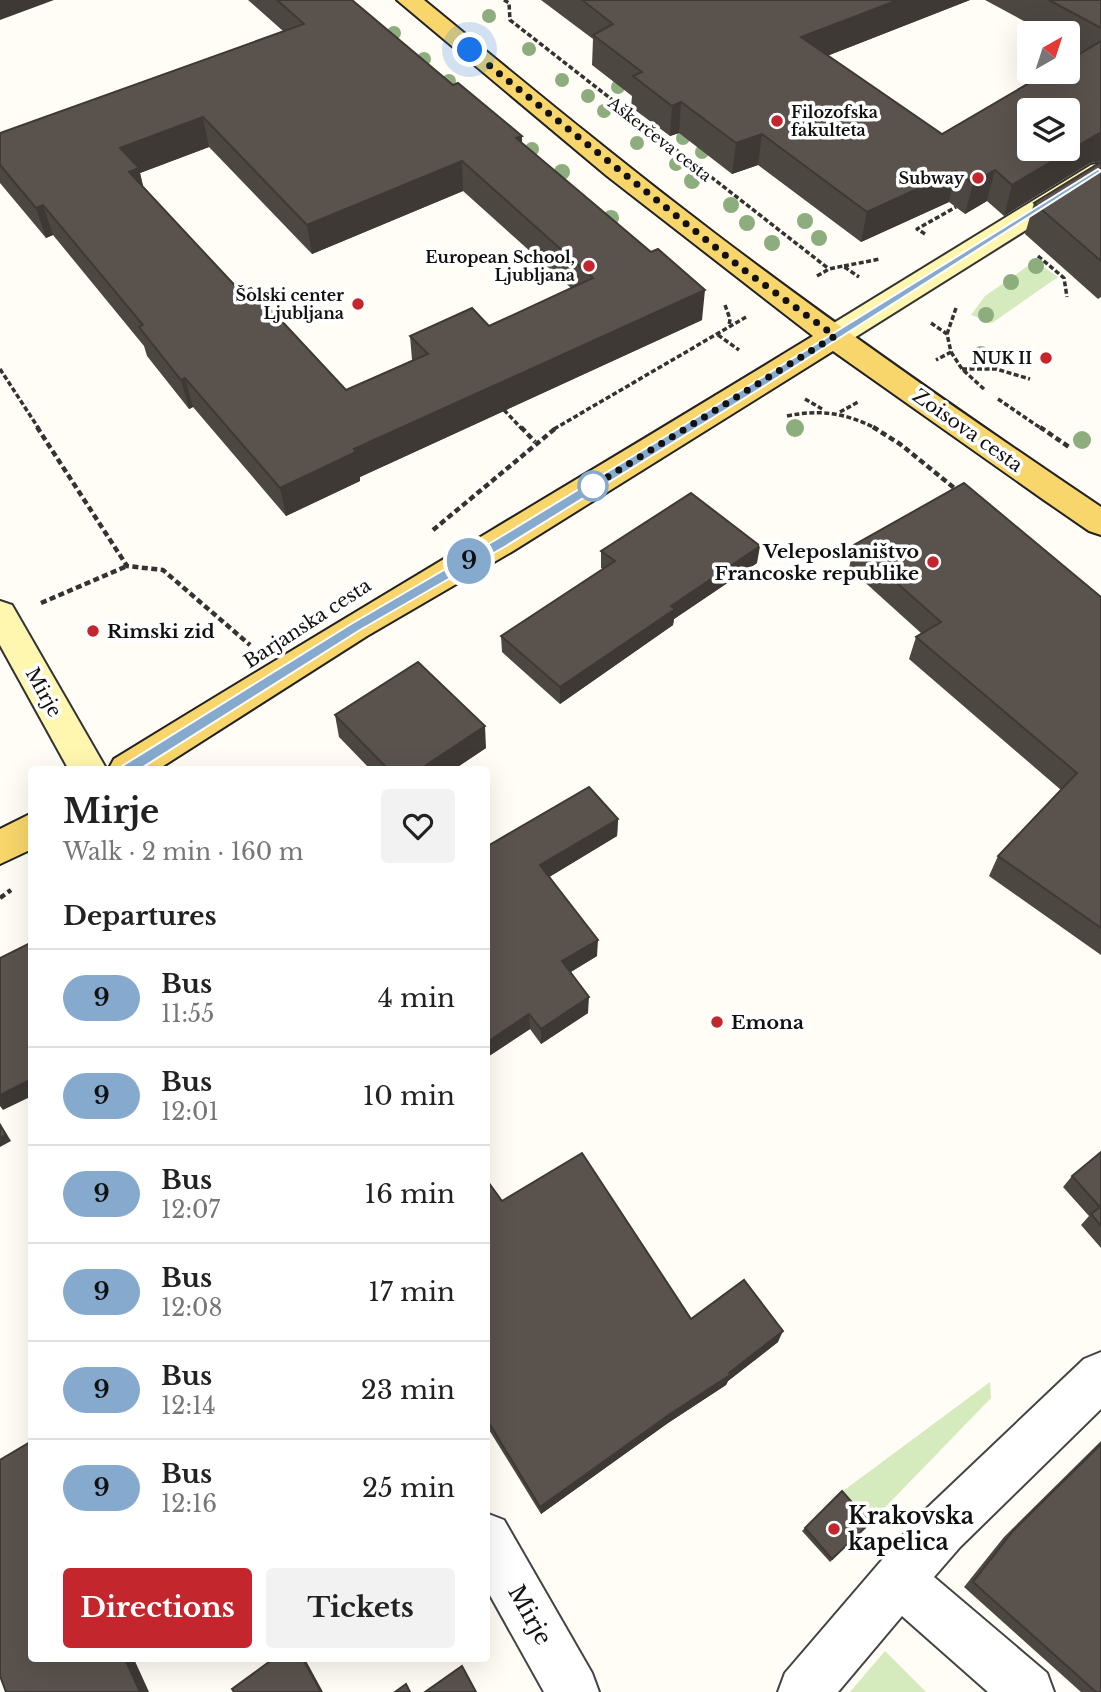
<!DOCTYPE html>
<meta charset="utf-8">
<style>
body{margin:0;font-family:"Libre Baskerville",serif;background:#f2f2f2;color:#222;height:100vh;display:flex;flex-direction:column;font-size:26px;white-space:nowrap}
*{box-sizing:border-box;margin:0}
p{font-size:23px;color:#767676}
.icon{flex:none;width:38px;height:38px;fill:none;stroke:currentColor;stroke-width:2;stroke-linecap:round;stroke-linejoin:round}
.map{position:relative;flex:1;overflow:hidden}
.details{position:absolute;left:28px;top:766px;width:462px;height:896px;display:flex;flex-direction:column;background:#fff;border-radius:7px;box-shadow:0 7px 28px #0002}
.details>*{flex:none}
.badge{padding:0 14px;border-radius:23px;font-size:24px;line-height:46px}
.needle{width:46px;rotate:39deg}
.controls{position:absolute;left:1017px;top:21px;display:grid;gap:14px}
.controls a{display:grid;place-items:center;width:63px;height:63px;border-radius:7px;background:#fff;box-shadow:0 7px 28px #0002;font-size:35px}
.you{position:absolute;width:35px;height:35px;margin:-18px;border:5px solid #fff;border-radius:50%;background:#1a73e8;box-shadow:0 0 0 10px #1a73e833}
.map>.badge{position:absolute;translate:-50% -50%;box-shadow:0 0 0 4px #fff}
h2{padding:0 35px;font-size:26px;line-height:63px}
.round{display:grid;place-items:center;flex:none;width:74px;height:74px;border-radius:7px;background:#f2f2f2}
.overview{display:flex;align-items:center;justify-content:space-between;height:119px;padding:0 35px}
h1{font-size:33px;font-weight:800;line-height:52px}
.action{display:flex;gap:14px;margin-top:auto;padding:14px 35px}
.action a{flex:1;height:80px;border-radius:7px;background:#c4262e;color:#fff;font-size:28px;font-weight:800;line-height:80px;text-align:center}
.action a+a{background:#f2f2f2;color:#222}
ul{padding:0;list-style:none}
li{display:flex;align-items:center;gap:21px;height:98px;padding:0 35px;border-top:2px solid #e0e0e0}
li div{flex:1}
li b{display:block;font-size:26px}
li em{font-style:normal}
li .badge{min-width:77px;font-weight:700;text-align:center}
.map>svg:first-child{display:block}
.green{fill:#d5ebbd}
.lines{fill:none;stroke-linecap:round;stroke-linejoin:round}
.street-casing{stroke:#444;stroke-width:4}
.secondary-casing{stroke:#333;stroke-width:4}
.primary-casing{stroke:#222;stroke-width:4}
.path-far1{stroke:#333;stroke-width:3.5;stroke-dasharray:5 2.5;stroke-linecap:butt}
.path{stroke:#333;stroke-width:4.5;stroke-dasharray:6 3.5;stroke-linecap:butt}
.street{fill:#fff;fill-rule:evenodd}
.secondary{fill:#fff6b0;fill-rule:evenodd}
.primary{fill:#f9d66b;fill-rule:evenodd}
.tree{fill:#8dad7f}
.wall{fill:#4d4742;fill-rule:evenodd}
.shaded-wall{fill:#3f3936}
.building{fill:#5a524d;stroke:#3f3936;stroke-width:2;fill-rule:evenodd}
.line{fill:#86aacd;stroke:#fff;stroke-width:2}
.walk{stroke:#111;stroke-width:7;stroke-dasharray:0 12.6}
.poi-dot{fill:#c4262e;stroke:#fff;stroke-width:2.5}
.stop-dot{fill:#fff;stroke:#86aacd;stroke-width:3.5}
.labels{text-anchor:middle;stroke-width:7;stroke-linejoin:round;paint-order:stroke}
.far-poi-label{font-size:16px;font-weight:bold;fill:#111;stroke:#fff;text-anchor:end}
.far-street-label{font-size:16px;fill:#111;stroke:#fff}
.street-label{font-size:19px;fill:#111;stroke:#fff}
.poi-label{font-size:19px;font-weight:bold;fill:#111;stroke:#fff;text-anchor:start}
.near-poi-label{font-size:23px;font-weight:bold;fill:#111;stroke:#fff;text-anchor:start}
.near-street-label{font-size:23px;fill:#111;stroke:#fff}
</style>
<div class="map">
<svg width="1101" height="1692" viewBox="0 0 1101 1692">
<rect width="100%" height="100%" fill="#fffdf5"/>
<g class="green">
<polygon points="1035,261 1058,277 992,323 971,315 985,296"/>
<polygon points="990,1382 991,1398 867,1526 839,1494"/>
<polygon points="885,1651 926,1692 850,1692"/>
</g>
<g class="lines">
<g class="street-casing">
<g id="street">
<polygon points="1101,1352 1101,1409 960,1547 934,1577 1047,1673 1054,1692 988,1692 902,1616 838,1692 778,1692 785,1673 924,1511 1084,1359"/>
<polygon points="486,1513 504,1520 592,1673 599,1692 544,1692 486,1588"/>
</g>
</g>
<g class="secondary-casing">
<g id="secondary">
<polygon points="1101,163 1101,183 846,343 835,346 824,343 820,336 824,329 1091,165"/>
<polygon points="0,601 12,605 107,770 69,770 0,645"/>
</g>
</g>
<g class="primary-casing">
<g id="primary">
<path d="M397,0H424C519,78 614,157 713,232C839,328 969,418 1101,507V535L1089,531L1044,500L833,351L513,551L367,636L157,770H108L114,759C346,616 581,478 813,336L607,176Z"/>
<polygon points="32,813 32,849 0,864 0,829"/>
</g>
</g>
<g class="path-far1">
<polyline points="504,0 509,3 510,20 829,269"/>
<polyline points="925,234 917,229 956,207"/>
<polyline points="1038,256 1064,278 1067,297"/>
<polyline points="844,266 880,259"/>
<polyline points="817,276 829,269 843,266 859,277"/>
<polyline points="725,305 730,319 729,326"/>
<polyline points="931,323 947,334 951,352 936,360"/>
<polyline points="947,334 956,308"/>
<polyline points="718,335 739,350"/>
<polyline points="951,352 962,369 985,390"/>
<polyline points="0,369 39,429"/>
<polyline points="962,369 996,369 1030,379"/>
<polyline points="805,399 822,409"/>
<polyline points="998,399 1042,429"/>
<polyline points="504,410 522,429"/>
<polyline points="840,412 858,402"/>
<path d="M787,416C821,409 846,413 877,429"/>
<polyline points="554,429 746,317"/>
</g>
<g class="path">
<polyline points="37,427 127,566 163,570 250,645"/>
<polyline points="521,427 535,442"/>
<polyline points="873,427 900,444 958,491"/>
<polyline points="1040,427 1069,447"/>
<polyline points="433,530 557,427"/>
<polyline points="41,603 127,566"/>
<polyline points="0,898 11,890"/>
</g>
<use href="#street" class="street"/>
<use href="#secondary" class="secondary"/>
<use href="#primary" class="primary"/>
</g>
<g class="tree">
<circle cx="489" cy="16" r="7"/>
<circle cx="394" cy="33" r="7"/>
<circle cx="529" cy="49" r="7"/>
<circle cx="424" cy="59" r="7"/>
<circle cx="562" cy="80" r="7"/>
<circle cx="449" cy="81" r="7"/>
<circle cx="618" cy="87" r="7"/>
<circle cx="588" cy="96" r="7"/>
<circle cx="604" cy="111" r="7"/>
<circle cx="683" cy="138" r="7"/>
<circle cx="637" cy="143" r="7"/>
<circle cx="532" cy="149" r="7"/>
<circle cx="702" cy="152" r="7"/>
<circle cx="676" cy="164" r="7"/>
<circle cx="562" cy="172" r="8"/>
<circle cx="692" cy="181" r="8"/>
<circle cx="731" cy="205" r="8"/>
<circle cx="611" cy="218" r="8"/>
<circle cx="805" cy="221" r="8"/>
<circle cx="747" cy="223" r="8"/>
<circle cx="819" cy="238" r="8"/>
<circle cx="772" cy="243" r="8"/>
<circle cx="1036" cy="266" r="8"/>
<circle cx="1011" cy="282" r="8"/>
<circle cx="986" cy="315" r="8"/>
<circle cx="981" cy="354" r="8"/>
<circle cx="795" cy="428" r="9"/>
<circle cx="1082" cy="440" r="9"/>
</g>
<g class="wall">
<path d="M248,0H352L522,143L702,320L360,477V481L286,516L193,407L189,409L147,356L144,346L53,235L46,238L0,183V133L283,31ZM209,147L312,254L463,191L571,288L489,326L410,336L412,360L346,390L241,292L143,187L140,173Z"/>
<polygon points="541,0 970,0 827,56 942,134 1081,53 1068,45 1068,33 1046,33 985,0 1101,0 1101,161 1090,163 1004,216 987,201 965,214 949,202 861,242 758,165 732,174 679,133 670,136 631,107 632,96 592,65 593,39"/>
<polygon points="1101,162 1101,297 1098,299 1025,234 1034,203"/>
<polygon points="854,545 1101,597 1101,955 989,876 998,856 1061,790 909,659 916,637 921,633 849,568"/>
<polygon points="601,551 757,563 674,619 673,625 560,704 502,652 501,636 603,569 601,568"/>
<polygon points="335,715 486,748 453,770 371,770 339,737"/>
<polygon points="618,819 617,836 549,877 597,956 571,972 588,1013 541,1044 530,1029 486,1058 486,847"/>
<polygon points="1101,1152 1101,1248 1081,1225 1089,1216 1063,1187 1072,1176"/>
<polygon points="486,1179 502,1201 691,1319 778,1342 728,1381 726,1385 668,1423 541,1514 486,1425"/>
<polygon points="1101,1441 1101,1692 1081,1692 964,1587 1004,1537"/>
<polygon points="842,1491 870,1523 830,1562 802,1531"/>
</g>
<g class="shaded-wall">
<polygon points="0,0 54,0 0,20"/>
<polygon points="898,0 970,0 796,68 801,37"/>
<polygon points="681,102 679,133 670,136 672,106"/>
<polygon points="203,117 209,147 140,173 146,198 137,202 120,148"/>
<polygon points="1100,132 1101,132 1101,161 1090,163 1004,216 1012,185"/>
<polygon points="762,134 758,165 732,174 736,143"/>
<polygon points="522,136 522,165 516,138"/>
<polygon points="462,161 463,191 312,254 307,225"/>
<polygon points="995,170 987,201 965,214 973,183"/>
<polygon points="956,171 949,202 861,242 867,212"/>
<polygon points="43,205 53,235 46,238 36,208"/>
<polygon points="705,290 702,320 360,477 360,481 286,516 280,488 354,449"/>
<polygon points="185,378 193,407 189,409 181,380"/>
<polygon points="760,546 757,563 674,619 673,625 560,704 560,687 671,606"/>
<polygon points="485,726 486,748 453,770 419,770"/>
<polygon points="618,819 617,836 541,882 540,865"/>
<polygon points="598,940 597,956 562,977 562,961"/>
<polygon points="589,997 588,1013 541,1044 541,1029"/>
<polygon points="529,1014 530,1029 486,1058 486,1043"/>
<polygon points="32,1079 32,1096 3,1110 0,1106 0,1095"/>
<polygon points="0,1123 11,1141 0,1147"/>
<polygon points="783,1331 778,1342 728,1381 726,1385 668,1423 541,1514 540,1507 729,1373"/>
<polygon points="125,1659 134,1659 149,1692 140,1692"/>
<polygon points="303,1659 305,1659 323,1692 321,1692"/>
</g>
<g class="building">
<path d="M277,0H352L453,85L458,83L522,136L516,138L651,252L658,249L705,290L354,449L356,452L280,488L185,378L181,380L139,327L143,325L43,205L36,208L0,165V133L304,24ZM203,117L307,225L462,161L593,278L489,326L472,308L410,336L428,354L346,390L251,288L241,292L129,172L139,168L120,148Z"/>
<path d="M582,0H898L801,37L942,134L1048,72H1068V61L1101,41V132L1012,185L995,170L973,183L956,171L867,212L762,134L736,143L681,102L672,106L633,76L642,72L593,35L613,24ZM1029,110H1068V149H1029Z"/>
<polygon points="1049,0 1101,0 1101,28"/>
<polygon points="1101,162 1101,261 1034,203"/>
<polygon points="964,483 1101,597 1101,928 998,856 1077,773 916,637 941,622 854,545"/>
<polygon points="691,493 760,546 671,606 675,609 560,687 501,636 615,561 601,551"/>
<polygon points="418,662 485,726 419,770 389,770 335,715"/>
<polygon points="589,787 618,819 540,865 598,940 562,961 589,997 541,1029 529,1014 486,1043 486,847"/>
<polygon points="32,942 32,1079 0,1095 0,958"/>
<polygon points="0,1125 6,1135 0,1138"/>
<polygon points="1101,1152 1101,1226 1091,1214 1100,1207 1072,1176"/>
<polygon points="582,1153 691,1319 744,1280 783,1331 729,1373 730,1375 670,1414 540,1507 486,1418 486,1179 502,1201"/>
<polygon points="30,1442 32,1445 32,1659 125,1659 140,1692 6,1692 0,1676 0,1460"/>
<polygon points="1101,1444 1101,1692 1096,1692 973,1582 1013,1531"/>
<polygon points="842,1491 870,1523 832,1559 805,1528"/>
<polygon points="273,1659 303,1659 321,1692 234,1692 232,1689"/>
<polygon points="462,1666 476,1692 425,1692"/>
<polygon points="406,1684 410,1692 395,1692"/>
</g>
<polygon class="line" points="1098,169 1101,171 761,388 506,546 360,630 132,774 122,774 122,766 351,624 497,539 753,383"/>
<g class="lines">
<polyline class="walk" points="470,50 740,267 835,336 593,486"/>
</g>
<g class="poi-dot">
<circle cx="777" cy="121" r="7"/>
<circle cx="978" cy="178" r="7"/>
<circle cx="589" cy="266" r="7"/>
<circle cx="358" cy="304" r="7"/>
<circle cx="1046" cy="358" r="7"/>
<circle cx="933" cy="562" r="7"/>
<circle cx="93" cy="631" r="7"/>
<circle cx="717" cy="1022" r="7"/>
<circle cx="834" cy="1529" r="7"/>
</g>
<circle class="stop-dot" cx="593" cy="486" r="14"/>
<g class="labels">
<g class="far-poi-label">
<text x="791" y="118" text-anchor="start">Filozofska<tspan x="791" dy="18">fakulteta</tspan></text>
<text x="964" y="184">Subway</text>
<text x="575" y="263">European School,<tspan x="575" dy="18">Ljubljana</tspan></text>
<text x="344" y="301">Šolski center<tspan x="344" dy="18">Ljubljana</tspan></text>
<text x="1032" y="364">NUK II</text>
</g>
<g class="far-street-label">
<text transform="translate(660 139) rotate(38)" y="6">Aškerčeva cesta</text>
</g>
<g class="street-label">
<text transform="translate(968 430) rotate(35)" y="7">Zoisova cesta</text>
<text transform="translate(307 623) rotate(-33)" y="7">Barjanska cesta</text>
<text transform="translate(44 692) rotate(61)" y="7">Mirje</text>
</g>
<g class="poi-label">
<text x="919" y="558" text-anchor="end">Veleposlaništvo<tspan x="919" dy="22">Francoske republike</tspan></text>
<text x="107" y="638">Rimski zid</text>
<text x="731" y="1029">Emona</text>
</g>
<g class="near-poi-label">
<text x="848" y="1524">Krakovska<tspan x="848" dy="26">kapelica</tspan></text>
</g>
<g class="near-street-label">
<text transform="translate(530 1615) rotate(61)" y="8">Mirje</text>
</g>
</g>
</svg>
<div class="controls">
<a><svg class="needle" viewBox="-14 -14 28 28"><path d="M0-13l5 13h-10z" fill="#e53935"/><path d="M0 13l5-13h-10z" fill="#767676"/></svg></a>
<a><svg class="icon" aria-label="layers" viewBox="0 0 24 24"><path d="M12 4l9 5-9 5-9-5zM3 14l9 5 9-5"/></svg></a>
</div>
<div class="you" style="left:470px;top:50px"></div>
<b class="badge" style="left:469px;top:561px;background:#86aacd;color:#111">9</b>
<section class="details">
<div class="overview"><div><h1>Mirje</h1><p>Walk · 2 min · 160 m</p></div><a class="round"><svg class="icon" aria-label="heart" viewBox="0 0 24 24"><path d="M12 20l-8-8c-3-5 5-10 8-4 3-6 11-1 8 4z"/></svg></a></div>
<h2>Departures</h2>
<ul>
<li><span class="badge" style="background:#86aacd;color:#111">9</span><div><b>Bus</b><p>11:55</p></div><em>4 min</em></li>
<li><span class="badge" style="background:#86aacd;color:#111">9</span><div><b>Bus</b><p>12:01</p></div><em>10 min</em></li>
<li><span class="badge" style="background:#86aacd;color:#111">9</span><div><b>Bus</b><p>12:07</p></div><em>16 min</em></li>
<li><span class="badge" style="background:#86aacd;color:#111">9</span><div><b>Bus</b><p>12:08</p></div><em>17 min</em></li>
<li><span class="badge" style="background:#86aacd;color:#111">9</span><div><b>Bus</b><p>12:14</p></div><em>23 min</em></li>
<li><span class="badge" style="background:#86aacd;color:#111">9</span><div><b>Bus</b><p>12:16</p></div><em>25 min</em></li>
</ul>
<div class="action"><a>Directions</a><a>Tickets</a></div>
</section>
</div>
